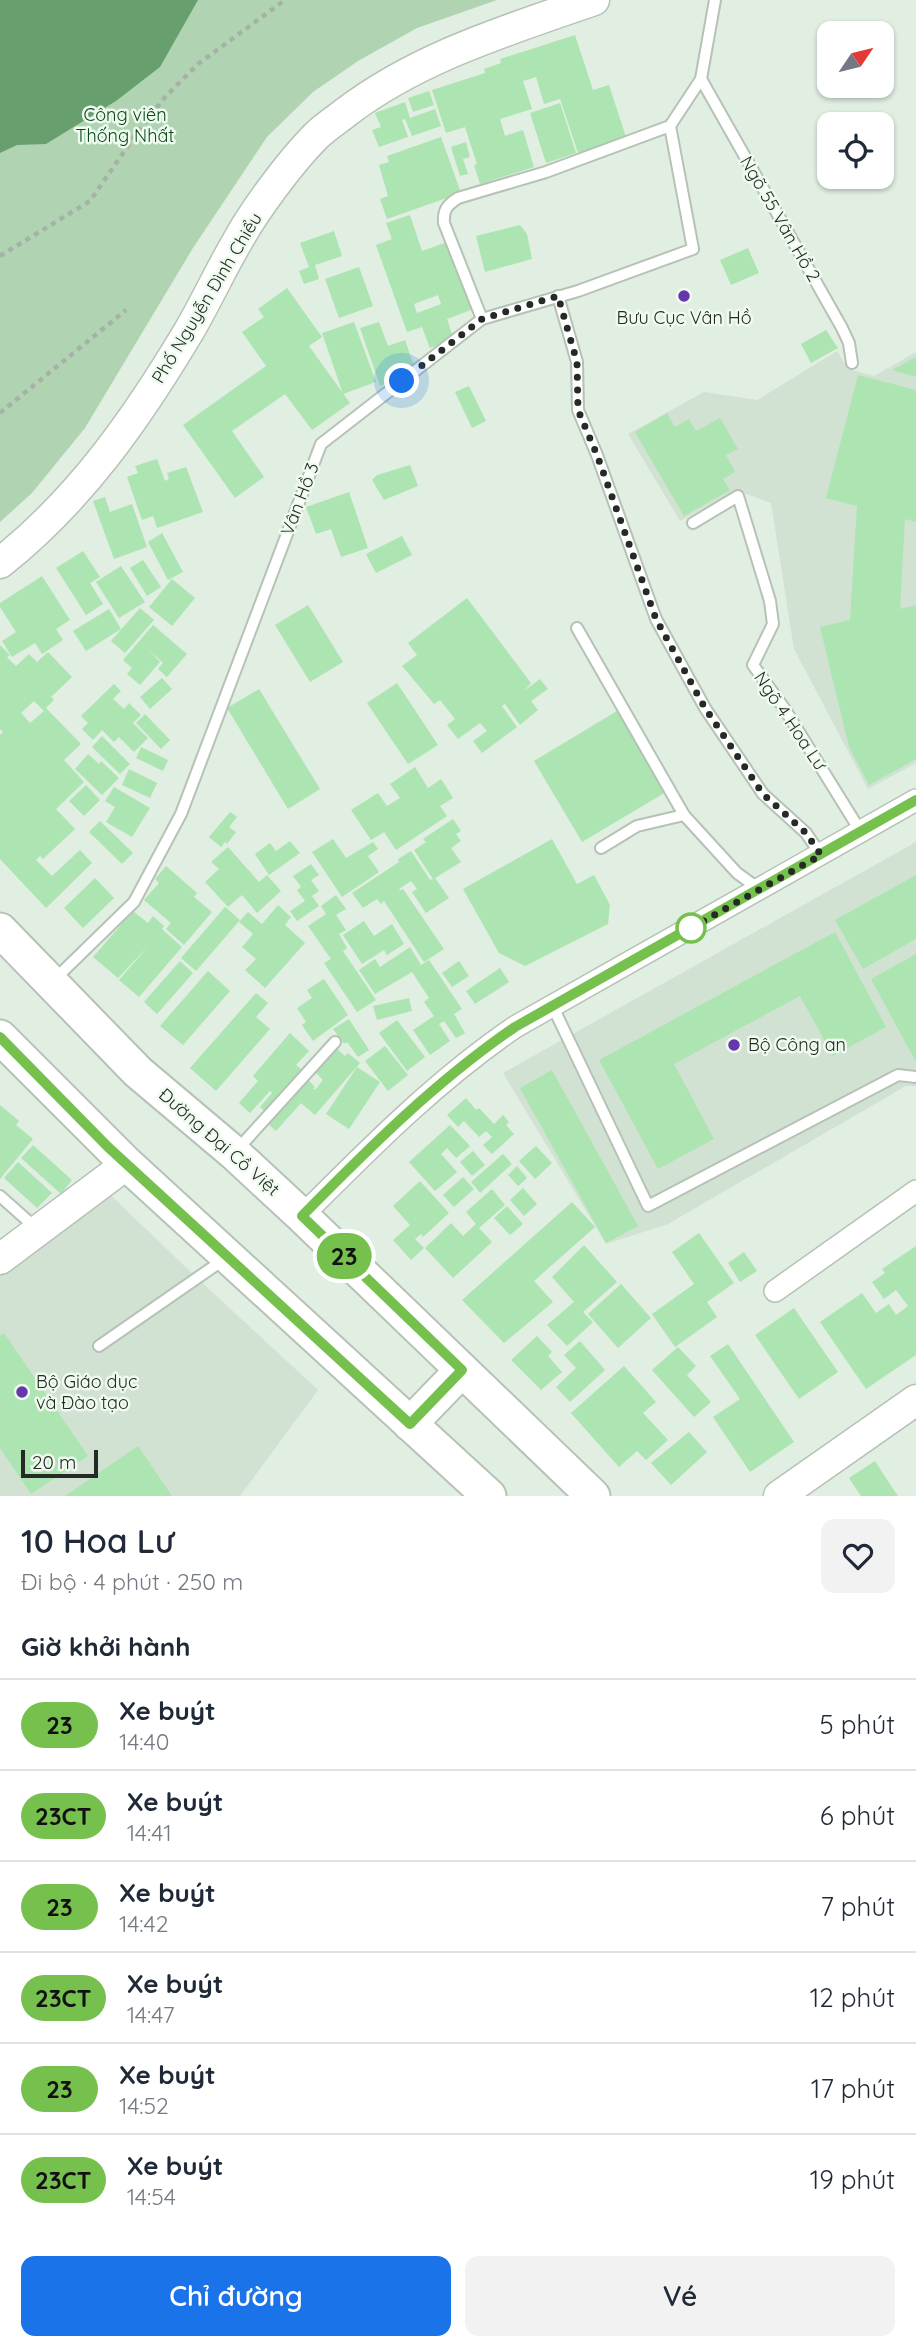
<!DOCTYPE html>
<html lang="vi">
<meta charset="utf-8">
<style>
body{margin:0;font-family:Quicksand,sans-serif;background:#f2f2f3;color:#1f2937;height:100vh;display:flex;flex-direction:column;font-size:26px;white-space:nowrap}
*{box-sizing:border-box;margin:0}
p{font-size:23px;color:#747a83}
.icon{flex:none;width:38px;height:38px;fill:none;stroke:currentColor;stroke-width:2;stroke-linecap:round;stroke-linejoin:round}
.map{position:relative;height:1496px;overflow:hidden}
.drawer{display:flex;flex-direction:column;background:#fff;flex:1}
.drawer>*{flex:none}
.badge{padding:0 14px;border-radius:23px;font-size:24px;line-height:46px}
.needle{width:46px;rotate:55deg}
.tools{position:absolute;left:817px;top:21px;display:grid;gap:14px}
.tools a{display:grid;place-items:center;width:77px;height:77px;border-radius:14px;background:#fff;box-shadow:0 2px 5px #0004;font-size:35px}
.scale{position:absolute;left:21px;bottom:18px;width:77px;box-sizing:border-box;padding-left:7px;border:4px solid #262a26;border-top:0;font-size:19px;line-height:24px;white-space:nowrap;color:#262a26;-webkit-text-stroke:5px #effbef;paint-order:stroke}
.you{position:absolute;width:35px;height:35px;margin:-18px;border:5px solid #fff;border-radius:50%;background:#1a73e8;box-shadow:0 0 0 10px #1a73e833}
.map>.badge{position:absolute;translate:-50% -50%;box-shadow:0 0 0 4px #fff}
h2{padding:0 21px;font-size:26px;line-height:63px}
.round{display:grid;place-items:center;flex:none;width:74px;height:74px;border-radius:14px;background:#f2f2f3}
.head{display:flex;align-items:center;justify-content:space-between;height:119px;padding:0 21px}
h1{font-size:33px;font-weight:600;line-height:52px}
.cta{display:flex;gap:14px;margin-top:auto;padding:14px 21px}
.cta a{flex:1;height:80px;border-radius:14px;background:#1a73e8;color:#fff;font-size:28px;font-weight:600;line-height:80px;text-align:center}
.cta a+a{background:#f2f2f3;color:#1f2937}
ul{padding:0;list-style:none}
li{display:flex;align-items:center;gap:21px;height:91px;padding:0 21px;border-top:2px solid #e0e1e3}
li div{flex:1}
li b{display:block;font-size:26px}
li em{font-style:normal}
li .badge{min-width:77px;font-weight:700;text-align:center}
.map>svg:first-child{display:block}
.built{fill:#d1e2d2}
.green{fill:#b0d4b2}
.water{fill:#689f6e}
.building{fill:#ace5b1;fill-rule:evenodd}
.lines{fill:none;stroke-linecap:round;stroke-linejoin:round}
.lane-casing{stroke:#b6c2b6;stroke-width:14}
.street-casing{stroke:#b6c2b6;stroke-width:24}
.secondary-casing{stroke:#b6c2b6;stroke-width:33}
.primary-casing{stroke:#b6c2b6;stroke-width:37}
.path{stroke:#a6b1a7;stroke-width:4.5;stroke-dasharray:5 5;stroke-linecap:butt}
.lane{stroke:#fff;stroke-width:10}
.street{stroke:#fff;stroke-width:21}
.secondary{stroke:#fff;stroke-width:30}
.primary{stroke:#fff;stroke-width:33}
.line-casing{stroke:#fff;stroke-width:16}
.line{stroke:#76c04d;stroke-width:10}
.walk{stroke:#262a26;stroke-width:7;stroke-dasharray:0 12.6}
.poi-dot{fill:#6636ad;stroke:#effbef;stroke-width:2.5}
.stop-dot{fill:#fff;stroke:#76c04d;stroke-width:3.5}
.labels{text-anchor:middle;stroke-width:5;stroke-linejoin:round;paint-order:stroke}
.park-label{font-size:18px;fill:#0a491a;stroke:#effbef}
.street-label{font-size:18px;fill:#262a26;stroke:#effbef}
.poi-label{font-size:18px;fill:#262a26;stroke:#effbef;text-anchor:start}
</style>
<div class="map">
<svg width="916" height="1496" viewBox="0 0 916 1496">
<rect width="100%" height="100%" fill="#e1eee2"/>
<g class="built">
<polygon points="837,351 848,369 874,376 916,352 916,763 868,789 794,649 771,503 736,490 680,521 628,434 704,392 757,400"/>
<polygon points="916,842 916,1086 906,1086 668,1224 606,1244 503,1073"/>
<polygon points="100,1185 197,1278 318,1390 240,1496 0,1496 0,1259"/>
</g>
<polygon class="green" points="0,0 497,0 417,28 358,61 313,92 267,137 193,248 85,428 32,493 0,522"/>
<polygon class="water" points="0,0 198,0 160,67 116,101 46,144 17,145 0,153"/>
<g class="building">
<polygon points="575,35 593,90 609,85 626,137 578,153 560,99 544,104 536,77 523,81 532,109 500,119 505,136 523,130 534,167 480,184 474,165 477,164 465,127 446,133 432,90 485,73 484,69 501,63 500,59"/>
<polygon points="429,91 434,105 413,112 408,98"/>
<polygon points="405,102 410,118 435,109 441,126 412,136 405,119 402,120 408,137 379,147 372,130 381,127 375,113"/>
<polygon points="560,103 576,153 546,163 530,113"/>
<polygon points="441,137 461,193 387,219 380,199 388,196 379,165 389,162 387,156"/>
<polygon points="466,142 470,157 463,159 468,174 460,176 451,147"/>
<path d="M410,215L422,251L447,242L471,310L447,319L454,340L430,348L422,327L407,332L376,245L392,239L386,223ZM438,295L441,304L417,313L414,304Z"/>
<polygon points="520,225 527,234 532,259 485,272 476,236"/>
<polygon points="334,231 342,256 315,265 319,279 304,284 299,271 309,267 300,243"/>
<polygon points="748,248 759,273 731,285 720,260"/>
<polygon points="359,267 373,306 339,318 325,279"/>
<polygon points="287,288 322,337 309,346 350,403 312,430 285,394 232,431 264,477 235,498 183,425 266,366 242,332 264,317 258,309"/>
<polygon points="354,322 376,382 343,394 322,333"/>
<polygon points="379,322 388,346 405,340 414,366 397,372 399,379 380,386 360,328"/>
<polygon points="826,330 838,348 811,363 801,344"/>
<polygon points="916,357 916,377 892,370"/>
<polygon points="858,375 916,390 916,522 905,519 900,609 916,605 916,759 869,785 849,747 820,627 850,620 857,506 826,498"/>
<polygon points="469,386 486,421 472,428 455,392"/>
<polygon points="667,413 675,427 689,419 696,431 720,418 738,449 726,455 735,472 723,479 730,490 684,516 635,432"/>
<polygon points="157,459 165,481 169,479 167,473 186,467 203,512 157,528 153,516 142,520 127,477 138,473 135,466"/>
<polygon points="410,465 418,486 384,500 372,480 377,475"/>
<polygon points="349,492 368,548 341,557 331,529 316,534 306,507"/>
<polygon points="105,497 110,512 132,504 147,547 114,559 93,501"/>
<polygon points="162,533 183,572 168,580 148,542"/>
<polygon points="402,536 412,555 376,573 366,554"/>
<polygon points="83,551 100,577 90,583 103,604 86,615 56,568"/>
<polygon points="143,560 161,587 147,596 130,568"/>
<polygon points="121,566 145,602 119,618 96,582"/>
<polygon points="42,576 70,620 56,629 63,640 42,654 35,643 12,657 2,641 16,632 0,607 0,603"/>
<polygon points="172,579 195,598 172,626 149,607"/>
<polygon points="467,598 531,683 524,691 540,679 548,689 531,701 538,710 520,725 505,704 502,706 517,727 482,753 473,741 487,731 480,723 458,739 447,725 455,719 440,700 434,704 402,666 417,655 408,643"/>
<polygon points="308,605 343,662 310,682 275,625"/>
<polygon points="140,608 154,620 125,653 111,641"/>
<polygon points="109,609 121,629 86,651 73,631"/>
<polygon points="153,625 187,654 167,677 158,669 163,663 148,649 160,662 140,685 127,674 132,668 123,660"/>
<path d="M0,645L10,655L7,657L16,666L29,654L37,662L48,652L72,677L51,697L54,700L46,708L81,744L64,760L84,782L56,809L75,829L43,859L40,856L36,860L52,876L80,850L92,863L46,908L0,859V735L3,732L0,729ZM34,701L44,711L30,723L21,713Z"/>
<polygon points="162,678 172,689 150,709 140,697"/>
<polygon points="397,683 438,745 408,764 367,703"/>
<polygon points="114,684 121,691 113,699 124,709 129,703 141,715 133,723 148,738 134,752 119,737 114,742 102,730 93,740 82,729 88,723 81,716"/>
<polygon points="259,689 320,789 288,809 227,708"/>
<polygon points="617,711 666,792 582,842 534,761"/>
<polygon points="145,714 170,740 161,749 136,723"/>
<polygon points="102,736 130,764 120,774 92,747"/>
<polygon points="141,747 168,760 163,771 136,758"/>
<polygon points="88,754 99,764 101,761 119,778 102,795 75,769"/>
<polygon points="415,767 428,788 441,779 453,798 440,806 447,816 396,850 384,832 371,840 351,810 378,793 387,806 400,798 390,784"/>
<polygon points="129,769 157,783 150,798 122,785"/>
<polygon points="86,785 100,800 84,816 69,801"/>
<polygon points="114,787 150,808 132,837 106,822 115,807 105,801"/>
<polygon points="230,812 237,817 229,827 236,832 227,844 225,842 221,847 209,837"/>
<polygon points="453,819 461,831 456,834 461,841 451,848 461,862 435,878 449,898 426,913 412,892 417,889 411,881 399,889 400,890 403,889 444,949 424,962 384,901 381,904 377,899 363,908 352,893 399,862 398,859 411,851 430,880 433,879 414,850 426,842 423,839"/>
<polygon points="100,821 133,853 122,864 89,832"/>
<polygon points="333,839 346,858 373,842 378,849 368,856 379,872 342,897 312,852"/>
<polygon points="552,839 577,884 594,875 610,905 608,924 525,966 499,953 463,889"/>
<polygon points="290,841 300,853 269,875 255,854 270,843 276,851"/>
<polygon points="228,847 259,882 267,875 281,891 257,913 242,895 228,907 205,882 219,869 211,862"/>
<polygon points="311,864 319,875 311,880 319,891 312,896 319,906 297,921 290,911 305,901 297,890 301,887 293,876"/>
<polygon points="166,866 197,893 194,897 212,912 184,945 166,929 171,923 144,900 159,883 155,879"/>
<polygon points="916,875 916,939 863,969 835,920"/>
<polygon points="95,878 114,898 83,928 64,908"/>
<polygon points="336,895 346,909 336,915 346,930 339,934 347,948 343,951 376,1000 357,1012 324,963 331,959 308,926 326,914 321,906"/>
<polygon points="278,905 291,917 285,925 305,943 265,988 245,970 256,959 242,947 253,934 239,922 248,912 262,924"/>
<polygon points="225,907 240,920 196,971 181,958"/>
<polygon points="133,911 148,923 153,916 164,926 162,929 182,947 139,997 119,980 150,944 118,978 93,957"/>
<polygon points="364,921 374,936 392,924 404,944 387,955 384,950 362,964 343,935"/>
<polygon points="835,932 886,1027 833,1056 800,996 674,1064 714,1139 658,1169 599,1060"/>
<polygon points="410,947 421,965 429,960 462,1009 454,1014 465,1033 456,1038 444,1021 439,1024 450,1041 430,1055 413,1030 434,1016 424,1002 429,998 412,972 375,994 359,970 375,959 380,967"/>
<polygon points="916,954 916,1062 871,979"/>
<polygon points="180,961 193,973 157,1014 144,1002"/>
<polygon points="459,961 469,976 452,987 442,973"/>
<polygon points="500,968 509,982 475,1004 466,991"/>
<polygon points="208,971 230,991 183,1045 160,1026"/>
<polygon points="324,979 348,1015 313,1041 302,1025 306,1022 297,1008 312,998 307,990"/>
<polygon points="256,993 268,1003 256,1017 270,1029 216,1091 190,1068"/>
<polygon points="409,998 412,1011 377,1020 373,1006"/>
<polygon points="349,1019 369,1050 358,1057 347,1042 344,1044 333,1029"/>
<polygon points="397,1020 425,1057 407,1071 379,1033"/>
<polygon points="290,1033 309,1051 296,1065 305,1072 268,1114 260,1107 272,1093 270,1091 250,1113 239,1103 258,1081 253,1076"/>
<polygon points="385,1046 408,1075 388,1091 365,1061"/>
<polygon points="335,1047 345,1056 348,1053 360,1063 315,1115 301,1103 276,1131 268,1124 307,1079 315,1087 313,1088 315,1090 323,1080 314,1071"/>
<polygon points="357,1067 380,1082 349,1129 326,1114"/>
<polygon points="552,1070 638,1226 606,1243 520,1088"/>
<polygon points="466,1098 476,1110 479,1108 494,1124 503,1115 509,1122 506,1125 514,1134 492,1154 483,1145 492,1137 486,1131 479,1137 464,1121 458,1127 447,1115"/>
<polygon points="0,1105 19,1121 16,1125 33,1139 0,1179"/>
<polygon points="450,1125 470,1146 456,1158 447,1148 441,1154 457,1172 435,1191 409,1162"/>
<polygon points="33,1145 72,1180 61,1194 21,1158"/>
<polygon points="536,1146 552,1163 535,1179 519,1161"/>
<polygon points="473,1151 485,1165 472,1176 460,1162"/>
<polygon points="503,1154 512,1164 480,1193 471,1182"/>
<polygon points="18,1162 52,1193 37,1208 4,1178"/>
<polygon points="517,1166 527,1178 518,1186 508,1175"/>
<polygon points="463,1177 474,1189 454,1207 443,1195"/>
<polygon points="420,1181 449,1213 423,1237 421,1234 415,1239 424,1248 411,1260 393,1240 410,1225 393,1206"/>
<polygon points="523,1188 537,1204 524,1216 510,1200"/>
<polygon points="492,1189 505,1205 479,1228 492,1242 453,1278 425,1248 451,1223 463,1236 476,1224 466,1212"/>
<polygon points="572,1202 595,1227 534,1281 553,1302 504,1343 462,1300"/>
<polygon points="507,1206 523,1224 510,1235 494,1218"/>
<polygon points="699,1233 734,1283 707,1302 717,1317 675,1347 652,1314 694,1284 672,1252"/>
<polygon points="584,1245 617,1282 583,1312 593,1322 567,1346 547,1325 574,1302 552,1277"/>
<polygon points="916,1246 916,1355 866,1389 820,1322 862,1293 876,1313 889,1304 896,1315 908,1306 896,1290 884,1299 872,1282 885,1273 882,1269"/>
<polygon points="744,1252 757,1271 740,1282 728,1263"/>
<polygon points="621,1284 651,1318 618,1348 588,1314"/>
<polygon points="794,1308 838,1372 799,1399 755,1335"/>
<polygon points="4,1333 88,1456 31,1494 0,1448 0,1336"/>
<polygon points="537,1336 552,1352 548,1356 562,1372 541,1390 511,1360"/>
<polygon points="580,1341 605,1370 570,1402 556,1387 576,1368 564,1355"/>
<polygon points="728,1344 794,1442 750,1472 713,1417 740,1399 710,1356"/>
<polygon points="678,1347 696,1366 687,1375 711,1402 694,1417 652,1370"/>
<polygon points="624,1366 656,1402 643,1413 668,1440 646,1460 637,1451 619,1467 571,1413"/>
<polygon points="689,1432 707,1452 671,1485 651,1463"/>
<polygon points="138,1446 172,1496 65,1496"/>
<polygon points="875,1461 891,1486 898,1496 861,1496 849,1478"/>
</g>
<g class="lines">
<g class="lane-casing">
<g id="lane">
<polyline points="701,79 842,328 849,343 852,363"/>
<polyline points="558,296 577,362 578,410 597,455 656,619 705,708 763,794 806,833 821,855"/>
<path d="M482,319L444,223C443,210 447,205 458,198L546,172L670,126L701,79L715,0"/>
<polyline points="693,523 738,496 770,601 773,624 753,665 784,708 861,832"/>
<polyline points="577,628 684,815"/>
<polyline points="601,848 637,826 684,815 737,873 759,889"/>
<polyline points="55,979 134,902 181,814 321,444 482,319 578,291 693,249 670,126"/>
<polyline points="552,1005 648,1206 898,1075 916,1077"/>
<polyline points="236,1151 335,1042"/>
<polyline points="0,1196 37,1229"/>
<polyline points="99,1346 226,1258"/>
</g>
</g>
<g class="street-casing">
<g id="street">
<path d="M302,1216C370,1148 436,1081 515,1027L916,800"/>
<polyline points="775,1291 916,1191"/>
</g>
</g>
<g class="secondary-casing">
<g id="secondary">
<path d="M0,563C80,500 137,418 189,331C206,302 220,271 237,242C254,211 290,162 316,136C324,128 335,121 345,113C418,57 508,30 594,0"/>
<polyline points="0,1259 127,1164"/>
<polyline points="779,1496 916,1400"/>
</g>
</g>
<g class="primary-casing">
<g id="primary">
<polyline points="0,930 138,1072 234,1153 302,1216 593,1496"/>
<polyline points="0,1037 127,1164 489,1496"/>
<polyline points="410,1424 462,1370"/>
</g>
</g>
<g class="path">
<polyline points="0,256 90,201 141,127 166,96 198,64 285,0"/>
<polyline points="0,413 126,310"/>
</g>
<use href="#lane" class="lane"/>
<use href="#street" class="street"/>
<use href="#secondary" class="secondary"/>
<use href="#primary" class="primary"/>
</g>
<g class="lines">
<g class="line-casing">
<path id="line" d="M0,1037L108,1147L410,1424L462,1370L302,1216C369,1148 436,1081 515,1027L916,800"/>
</g>
<use href="#line" class="line"/>
<polyline class="walk" points="402,381 482,319 558,296 577,362 578,410 597,455 656,619 705,708 763,794 806,833 821,855 691,928"/>
</g>
<g class="poi-dot">
<circle cx="684" cy="296" r="7"/>
<circle cx="734" cy="1045" r="7"/>
<circle cx="22" cy="1392" r="7"/>
</g>
<circle class="stop-dot" cx="691" cy="928" r="14"/>
<g class="labels">
<g class="park-label">
<text x="125" y="121">Công viên<tspan x="125" dy="21">Thống Nhất</tspan></text>
</g>
<g class="street-label">
<text transform="translate(780 219) rotate(60)" y="6">Ngõ 55 Vân Hồ 2</text>
<text transform="translate(207 298) rotate(-59)" y="6">Phố Nguyễn Đình Chiểu</text>
<text transform="translate(300 499) rotate(-69)" y="6">Vân Hồ 3</text>
<text transform="translate(790 721) rotate(56)" y="6">Ngõ 4 Hoa Lư</text>
<text transform="translate(219 1142) rotate(41)" y="6">Đường Đại Cồ Việt</text>
</g>
<g class="poi-label">
<text x="684" y="324" text-anchor="middle">Bưu Cục Vân Hồ</text>
<text x="748" y="1051">Bộ Công an</text>
<text x="36" y="1388">Bộ Giáo dục<tspan x="36" dy="21">và Đào tạo</tspan></text>
</g>
</g>
</svg>
<div class="tools">
<a><svg class="needle" viewBox="-14 -14 28 28"><path d="M0-13l5 13h-10z" fill="#e53935"/><path d="M0 13l5-13h-10z" fill="#747a83"/></svg></a>
<a><svg class="icon" aria-label="locate" viewBox="0 0 24 24"><circle cx="12" cy="12" r="6"/><path d="M12 2v4M12 18v4M2 12h4M18 12h4"/></svg></a>
</div>
<div class="scale">20 m</div>
<div class="you" style="left:402px;top:381px"></div>
<b class="badge" style="left:344px;top:1256px;background:#76c04d;color:#111">23</b>
</div>
<section class="drawer">
<div class="head"><div><h1>10 Hoa Lư</h1><p>Đi bộ · 4 phút · 250 m</p></div><a class="round"><svg class="icon" aria-label="heart" viewBox="0 0 24 24"><path d="M12 20l-8-8c-3-5 5-10 8-4 3-6 11-1 8 4z"/></svg></a></div>
<h2>Giờ khởi hành</h2>
<ul>
<li><span class="badge" style="background:#76c04d;color:#111">23</span><div><b>Xe buýt</b><p>14:40</p></div><em>5 phút</em></li>
<li><span class="badge" style="background:#76c04d;color:#111">23CT</span><div><b>Xe buýt</b><p>14:41</p></div><em>6 phút</em></li>
<li><span class="badge" style="background:#76c04d;color:#111">23</span><div><b>Xe buýt</b><p>14:42</p></div><em>7 phút</em></li>
<li><span class="badge" style="background:#76c04d;color:#111">23CT</span><div><b>Xe buýt</b><p>14:47</p></div><em>12 phút</em></li>
<li><span class="badge" style="background:#76c04d;color:#111">23</span><div><b>Xe buýt</b><p>14:52</p></div><em>17 phút</em></li>
<li><span class="badge" style="background:#76c04d;color:#111">23CT</span><div><b>Xe buýt</b><p>14:54</p></div><em>19 phút</em></li>
</ul>
<div class="cta"><a>Chỉ đường</a><a>Vé</a></div>
</section>
